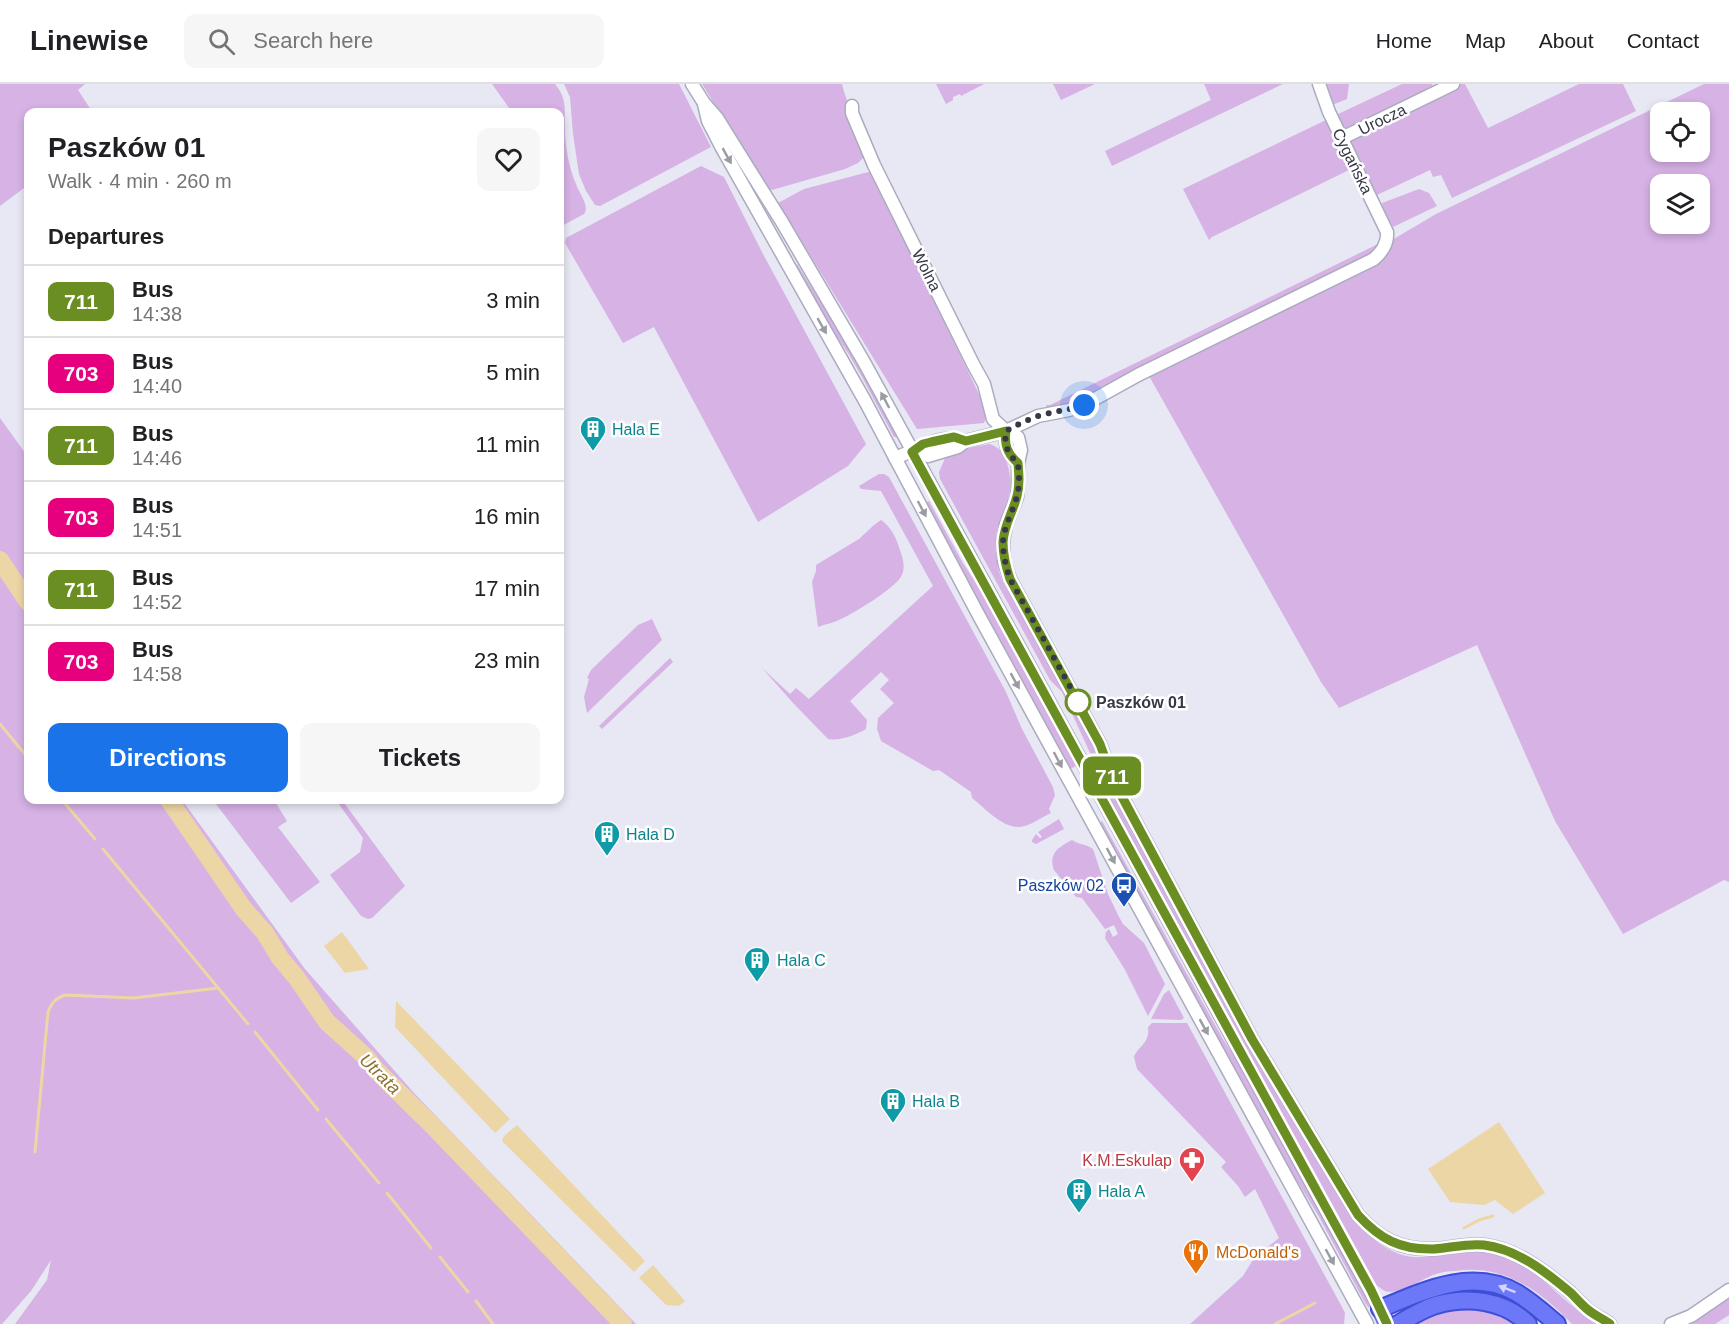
<!DOCTYPE html>
<meta charset="utf-8">
<style>
body{margin:0;font-family:Helvetica,sans-serif;background:#f6f6f6;color:#202124;height:100vh;display:flex;flex-direction:column;font-size:22px;white-space:nowrap}
*{box-sizing:border-box;margin:0}
p{font-size:20px;color:#757577}
.icon{flex:none;width:33px;height:33px;fill:none;stroke:currentColor;stroke-width:2;stroke-linecap:round;stroke-linejoin:round}
.map{position:relative;flex:1;overflow:hidden}
.sheet{position:absolute;left:24px;top:24px;width:540px;height:696px;display:flex;flex-direction:column;background:#fff;border-radius:12px;box-shadow:0 3px 9px #0003}
.sheet>*{flex:none}
.badge{padding:0 12px;border-radius:9px;font-size:21px;line-height:39px}
.tools{position:absolute;left:1650px;top:18px;display:grid;gap:12px}
.tools a{display:grid;place-items:center;width:60px;height:60px;border-radius:12px;background:#fff;box-shadow:0 3px 9px #0003;font-size:30px}
.you{position:absolute;width:30px;height:30px;margin:-15px;border:4px solid #fff;border-radius:50%;background:#1a73e8;box-shadow:0 0 0 9px #1a73e833}
.map>.badge{position:absolute;translate:-50% -50%;box-shadow:0 0 0 3px #fff}
h2{padding:0 24px;font-size:22px;line-height:54px}
.round{display:grid;place-items:center;flex:none;width:63px;height:63px;border-radius:12px;background:#f6f6f6}
.summary{display:flex;align-items:center;justify-content:space-between;height:102px;padding:0 24px}
h1{font-size:28px;font-weight:700;line-height:45px}
.action{display:flex;gap:12px;margin-top:auto;padding:12px 24px}
.action a{flex:1;height:69px;border-radius:12px;background:#1a73e8;color:#fff;font-size:24px;font-weight:700;line-height:69px;text-align:center}
.action a+a{background:#f6f6f6;color:#202124}
ul{padding:0;list-style:none}
li{display:flex;align-items:center;gap:18px;height:72px;padding:0 24px;border-top:2px solid #e0e0e0}
li div{flex:1}
li b{display:block;font-size:22px}
li em{font-style:normal}
li .badge{min-width:66px;font-weight:700;text-align:center}
header{display:flex;align-items:center;gap:36px;box-sizing:border-box;height:84px;padding:0 30px;background:#fff;border-bottom:2px solid #e0e0e0}
header strong{font-size:28px}
nav{display:flex;gap:33px;margin-inline-start:auto;font-size:21px}
.search{width:420px;height:54px;background:#f6f6f6;display:flex;align-items:center;gap:15px;box-sizing:border-box;padding:0 21px;border-radius:12px;color:#757577;font-size:22px}
.map>svg:first-child{display:block}
.green{fill:#d6b2e5;fill-rule:evenodd}
.water{fill:#edd6a6}
.lines{fill:none;stroke-linecap:round;stroke-linejoin:round}
.stream{stroke:#edd6a6;stroke-width:3}
.river{stroke:#edd6a6;stroke-width:18}
.minor-casing{stroke:#aaacbe;stroke-width:15}
.major-casing{stroke:#696edf;stroke-width:18}
.highway-casing{stroke:#3d4ed7;stroke-width:20}
.minor{stroke:#fff;stroke-width:12}
.major{stroke:#999cfa;stroke-width:15}
.highway{stroke:#6d78f8;stroke-width:16}
.oneway{fill:#9a9ca2}
.oneway2{fill:#d3d6fd}
.line-casing{stroke:#fff;stroke-width:14}
.line{stroke:#6b8e23;stroke-width:9}
.walk{stroke:#363846;stroke-width:6;stroke-dasharray:0 10.8}
.stop-dot{fill:#fff;stroke:#6b8e23;stroke-width:3}
.labels{text-anchor:middle;stroke-width:5;stroke-linejoin:round;paint-order:stroke}
.street-label{font-size:16px;fill:#363846;stroke:#fff}
.culture-label{font-size:16px;fill:#0d838f;stroke:#fff;text-anchor:start}
.stop-label{font-size:16px;font-weight:bold;fill:#363846;stroke:#fff;text-anchor:start}
.transit-label{font-size:16px;fill:#164399;stroke:#fff;text-anchor:end}
.health-label{font-size:16px;fill:#be3a42;stroke:#fff;text-anchor:end}
.food-label{font-size:16px;fill:#c56008;stroke:#fff;text-anchor:start}
.water-label{font-size:18px;font-style:italic;fill:#8e6f2d;stroke:#fff}
</style>
<header>
<strong>Linewise</strong>
<div class="search"><svg class="icon" aria-label="search" viewBox="0 0 24 24"><circle cx="10" cy="10" r="6"/><path d="M15 15l6 6"/></svg>Search here</div>
<nav><a>Home</a><a>Map</a><a>About</a><a>Contact</a></nav>
</header>
<div class="map">
<svg width="1729" height="1240" viewBox="0 0 1729 1240">
<rect width="100%" height="100%" fill="#e7e8f3"/>
<g class="green">
<polygon points="0,0 85,0 78,6 91,26 87,28 28,28 28,101 0,122"/>
<path d="M492,0H555C568,16 564,26 565,45C565,62 569,84 576,100C579,110 590,121 584,130L560,143V28H512Z"/>
<polygon points="564,0 679,0 711,63 600,122 595,121 586,107 579,90 573,50 570,13"/>
<path d="M702,0H842C847,22 864,52 863,74L858,79L845,85L772,106L769,105L760,94Z"/>
<polygon points="936,0 984,0 961,12 960,10 953,13 953,16 946,20"/>
<polygon points="1053,0 1095,0 1061,16"/>
<polygon points="1204,0 1283,0 1112,82 1105,67 1211,16"/>
<polygon points="1325,0 1349,0 1347,15 1332,21"/>
<polygon points="1402,0 1432,0 1435,6 1345,49 1336,31"/>
<polygon points="1459,0 1465,0 1488,44 1579,0 1623,0 1636,27 1452,114 1441,91 1433,93 1430,86 1377,111 1350,57 1353,51"/>
<path d="M1704,0H1729V798L1724,796L1623,850L1555,737L1477,561L1339,624L1321,598L1148,290L1375,179L1392,156L1436,130ZM1660,28H1700V68H1660ZM1660,100H1700V140H1660Z"/>
<polygon points="1328,35 1353,87 1349,86 1212,153 1209,156 1183,105"/>
<polygon points="701,82 724,93 763,170 866,360 848,382 758,438 654,243 623,259 565,159 566,154"/>
<polygon points="872,87 988,329 984,339 917,345 778,119 804,105"/>
<polygon points="1419,105 1429,109 1437,122 1393,143 1383,124 1382,119"/>
<path d="M1382,151L1383,156L1377,167L1101,309C1083,316 1067,325 1047,324L1046,321H1050L1378,160Z"/>
<polygon points="797,180 856,275 895,345 897,353 894,353 862,293 848,269 830,243 796,181"/>
<polygon points="0,334 28,373 28,716 182,716 305,885 414,1009 636,1240 15,1240 47,1196 51,1176 31,1207 2,1240 0,1240"/>
<path d="M989,360C1007,364 1012,390 1010,407C1008,424 996,439 996,456C995,471 997,484 1003,498L1085,644L1095,667L1100,686L1243,949L1353,1133C1369,1154 1393,1175 1422,1173C1429,1173 1437,1170 1444,1169C1467,1166 1490,1166 1512,1176C1534,1185 1552,1205 1570,1220C1578,1227 1586,1234 1595,1240H1572C1539,1206 1504,1180 1455,1187C1449,1187 1442,1188 1436,1190C1423,1194 1398,1212 1385,1207C1382,1206 1380,1203 1377,1202L1093,686L1097,684L1062,608L1050,596L940,395L939,388L946,372L964,365Z"/>
<path d="M879,390H884L889,393L1006,608L1022,645L1053,703L1055,711L1049,725L1051,729C1042,733 1030,742 1020,743C1002,744 985,724 972,714L971,708L939,686L933,687L881,657L877,645L878,634L894,619L880,605L889,596L881,588L850,617L867,636L866,645C856,651 840,657 828,655L794,620L762,584L790,610L796,604L809,615L933,502L881,407L861,405L859,402Z"/>
<polygon points="929,417 963,479 989,519 1078,681 1070,685 925,419"/>
<path d="M881,436C890,442 896,453 899,463C902,472 906,482 902,491C896,504 854,529 841,535C834,539 825,540 818,543L812,498L816,487V481L859,455L874,441Z"/>
<polygon points="652,535 662,556 587,629 584,613 589,595 587,594 591,586 638,541"/>
<polygon points="670,574 673,578 602,645 599,642"/>
<polygon points="213,716 274,716 287,737 278,743 320,798 291,819"/>
<polygon points="336,716 342,716 405,802 372,834 368,835 361,832 330,791 360,768 363,754"/>
<polygon points="1059,735 1064,745 1036,760 1032,758 1032,756 1036,750 1040,754 1042,753 1038,748"/>
<polygon points="1102,737 1223,955 1247,992 1369,1215 1371,1224 1368,1223 1365,1219 1318,1131 1275,1061 1100,740"/>
<path d="M1072,756C1079,761 1087,760 1093,765L1108,810L1119,833L1123,840L1144,859L1165,900L1148,932L1124,884L1105,854L1106,848L1109,845L1113,853L1118,850L1114,841L1105,845L1082,814L1076,813L1054,786C1048,769 1059,763 1072,756Z"/>
<polygon points="1169,906 1184,934 1181,936 1151,935 1164,910"/>
<path d="M1152,939H1187L1342,1223L1345,1229L1344,1240H1190L1243,1192L1254,1174L1279,1154L1255,1105L1245,1113L1238,1102L1221,1083L1226,1078L1137,985L1134,973C1139,961 1150,960 1148,943Z"/>
<polygon points="1729,1214 1729,1231 1715,1240 1692,1240"/>
<polygon points="1448,1222 1488,1223 1520,1240 1412,1240"/>
</g>
<g class="water">
<polygon points="342,848 369,885 345,889 324,862"/>
<polygon points="396,917 510,1035 495,1049 395,943"/>
<polygon points="1499,1038 1545,1109 1513,1130 1495,1116 1484,1121 1450,1118 1428,1085"/>
<polygon points="517,1041 645,1177 634,1188 502,1057 504,1052"/>
<polygon points="653,1181 685,1217 679,1222 666,1221 639,1194"/>
</g>
<g class="lines">
<g class="stream">
<polyline points="0,640 28,674"/>
<polyline points="62,716 95,755"/>
<polyline points="103,765 248,940"/>
<polyline points="255,948 318,1026"/>
<polyline points="326,1035 379,1099"/>
<path d="M35,1068L48,928C52,918 55,915 65,911L134,914L218,904"/>
<polyline points="387,1109 431,1164"/>
<polyline points="1464,1144 1479,1136 1493,1132"/>
<polyline points="440,1173 468,1208"/>
<polyline points="476,1217 493,1240"/>
<polyline points="1275,1240 1315,1219"/>
</g>
<g class="river">
<polyline points="0,476 28,518"/>
<polyline points="169,716 243,824 265,849 280,874 296,893 327,938 367,974 376,986 433,1042 623,1240"/>
</g>
<g class="minor-casing">
<g id="minor">
<polyline points="692,0 704,19 717,34 782,138 864,278 1380,1225"/>
<polyline points="704,20 708,37 722,64 865,317 978,530 1367,1240"/>
<path d="M852,22V29L874,81L973,280L984,300L993,335L1006,347L1018,353L1021,366L1018,379V403L1017,413L1006,441L1003,457L1004,477L1010,495L1100,660L1113,696L1252,955L1358,1131C1380,1155 1400,1166 1434,1165C1451,1164 1467,1159 1484,1161C1517,1165 1546,1188 1571,1209C1576,1214 1581,1220 1587,1225C1594,1231 1603,1235 1610,1240"/>
<polyline points="1342,54 1453,0"/>
<path d="M1006,347C1004,360 1007,370 1018,379"/>
<path d="M912,368L928,372L958,363L966,357L1006,347L1038,332L1069,326L1084,321L1138,291L1374,175C1382,168 1388,159 1387,148L1329,28L1319,0"/>
<path d="M895,374C919,365 938,349 966,357"/>
<polyline points="1671,1240 1691,1232 1729,1206"/>
</g>
</g>
<g class="major-casing">
<polyline id="major" points="1380,1225 1387,1240"/>
</g>
<g class="highway-casing">
<g id="highway">
<path d="M1380,1225C1423,1207 1472,1183 1517,1209C1532,1218 1544,1229 1557,1240"/>
<path d="M1398,1240C1410,1233 1423,1225 1436,1221C1468,1212 1504,1216 1528,1240"/>
</g>
</g>
<use href="#minor" class="minor"/>
<use href="#major" class="major"/>
<use href="#highway" class="highway"/>
</g>
<defs><path id="oneway-solid" d="M-6-.8H1V-3.2L6.5 0L1 3.2V.8H-6Z" transform="scale(1.5)"/></defs>
<g class="oneway">
<use href="#oneway-solid" transform="translate(727 72) rotate(61)"/>
<use href="#oneway-solid" transform="translate(822 242) rotate(60)"/>
<use href="#oneway-solid" transform="translate(885 316) rotate(-118)"/>
<use href="#oneway-solid" transform="translate(922 425) rotate(62)"/>
<use href="#oneway-solid" transform="translate(1015 597) rotate(61)"/>
<use href="#oneway-solid" transform="translate(1058 676) rotate(62)"/>
<use href="#oneway-solid" transform="translate(1111 772) rotate(62)"/>
<use href="#oneway-solid" transform="translate(1204 943) rotate(61)"/>
<use href="#oneway-solid" transform="translate(1330 1173) rotate(61)"/>
</g>
<use class="oneway2" href="#oneway-solid" transform="translate(1507 1205) rotate(-159)"/>
<g class="lines">
<g class="line-casing">
<path id="line" d="M1387,1240L1371,1206L912,368L923,360L931,358L954,353L966,357L1006,347C1004,360 1007,370 1018,379C1019,390 1020,401 1017,412C1013,428 1004,441 1003,458C1003,471 1006,483 1010,495L1100,660L1113,696L1252,955L1358,1131C1380,1155 1400,1166 1434,1165C1451,1164 1467,1159 1484,1161C1517,1165 1546,1188 1571,1209C1576,1214 1581,1220 1587,1225C1594,1231 1603,1235 1610,1240"/>
</g>
<use href="#line" class="line"/>
<path class="walk" d="M1078,618L1082,624L1010,495C1006,483 1003,471 1003,458C1004,441 1013,428 1017,412C1020,401 1019,390 1018,379C1007,370 1004,360 1006,347C1017,341 1029,335 1041,331C1056,327 1070,326 1084,321"/>
</g>
<defs>
<g id="building-pin" transform="scale(1.35)"><path d="M0 17L-7.5 6A9.5 9.5 0 1 1 7.5 6Z" fill="#0f9aa8" stroke="#fff"/><path d="M-4-6H4V6H1V3H-1V6H-4ZM-2.5-4.3h1.7v1.8h-1.7ZM.8-4.3h1.7v1.8H.8ZM-2.5-1h1.7V.8h-1.7ZM.8-1h1.7V.8H.8Z" fill="#fff"/></g>
<g id="bus-pin" transform="scale(1.35)"><path d="M0 17L-7.5 6A9.5 9.5 0 1 1 7.5 6Z" fill="#1a4fb4" stroke="#fff"/><path d="M-5-6H5V4H4V6H2V4H-2V6H-4V4H-5ZM-3.5-4V0h7V-4ZM-3.5 1.2v1.5H-2V1.2ZM2 1.2v1.5H3.5V1.2Z" fill="#fff"/></g>
<g id="pharmacy-pin" transform="scale(1.35)"><path d="M0 17L-7.5 6A9.5 9.5 0 1 1 7.5 6Z" fill="#e0444e" stroke="#fff"/><path d="M-2-6h4v4h4v4h-4v4h-4v-4h-4v-4h4Z" fill="#fff"/></g>
<g id="restaurant-pin" transform="scale(1.35)"><path d="M0 17L-7.5 6A9.5 9.5 0 1 1 7.5 6Z" fill="#e8710a" stroke="#fff"/><path d="M-5-6h1v4h1v-4h1v4h1v-4h1v5L-1.5 .5V6h-2V.5L-5-1ZM5-6V6H3V1.5H1.5Q1.5-4 5-6Z" fill="#fff"/></g>
</defs>
<g fill-rule="evenodd">
<use href="#building-pin" x="593" y="345"/>
<use href="#building-pin" x="607" y="750"/>
<use href="#bus-pin" x="1124" y="801"/>
<use href="#building-pin" x="757" y="876"/>
<use href="#building-pin" x="893" y="1017"/>
<use href="#pharmacy-pin" x="1192" y="1076"/>
<use href="#building-pin" x="1079" y="1107"/>
<use href="#restaurant-pin" x="1196" y="1168"/>
</g>
<circle class="stop-dot" cx="1078" cy="618" r="12"/>
<g class="labels">
<g class="street-label">
<text transform="translate(1382 35) rotate(-26)" y="6">Urocza</text>
<text transform="translate(1353 77) rotate(64)" y="6">Cygańska</text>
<text transform="translate(927 186) rotate(63)" y="6">Wolna</text>
</g>
<g class="culture-label">
<text x="612" y="351">Hala E</text>
<text x="626" y="756">Hala D</text>
<text x="777" y="882">Hala C</text>
<text x="912" y="1023">Hala B</text>
<text x="1098" y="1113">Hala A</text>
</g>
<g class="stop-label">
<text x="1096" y="624">Paszków 01</text>
</g>
<g class="transit-label">
<text x="1104" y="807">Paszków 02</text>
</g>
<g class="health-label">
<text x="1172" y="1082">K.M.Eskulap</text>
</g>
<g class="food-label">
<text x="1216" y="1174">McDonald's</text>
</g>
<g class="water-label">
<text transform="translate(380 990) rotate(44)" y="6">Utrata</text>
</g>
</g>
</svg>
<div class="tools">
<a><svg class="icon" aria-label="locate" viewBox="0 0 24 24"><circle cx="12" cy="12" r="6"/><path d="M12 2v4M12 18v4M2 12h4M18 12h4"/></svg></a>
<a><svg class="icon" aria-label="layers" viewBox="0 0 24 24"><path d="M12 4l9 5-9 5-9-5zM3 14l9 5 9-5"/></svg></a>
</div>
<div class="you" style="left:1084px;top:321px"></div>
<b class="badge" style="left:1112px;top:692px;background:#6b8e23;color:#fff">711</b>
<section class="sheet">
<div class="summary"><div><h1>Paszków 01</h1><p>Walk · 4 min · 260 m</p></div><a class="round"><svg class="icon" aria-label="heart" viewBox="0 0 24 24"><path d="M12 20l-8-8c-3-5 5-10 8-4 3-6 11-1 8 4z"/></svg></a></div>
<h2>Departures</h2>
<ul>
<li><span class="badge" style="background:#6b8e23;color:#fff">711</span><div><b>Bus</b><p>14:38</p></div><em>3 min</em></li>
<li><span class="badge" style="background:#e6007e;color:#fff">703</span><div><b>Bus</b><p>14:40</p></div><em>5 min</em></li>
<li><span class="badge" style="background:#6b8e23;color:#fff">711</span><div><b>Bus</b><p>14:46</p></div><em>11 min</em></li>
<li><span class="badge" style="background:#e6007e;color:#fff">703</span><div><b>Bus</b><p>14:51</p></div><em>16 min</em></li>
<li><span class="badge" style="background:#6b8e23;color:#fff">711</span><div><b>Bus</b><p>14:52</p></div><em>17 min</em></li>
<li><span class="badge" style="background:#e6007e;color:#fff">703</span><div><b>Bus</b><p>14:58</p></div><em>23 min</em></li>
</ul>
<div class="action"><a>Directions</a><a>Tickets</a></div>
</section>
</div>
